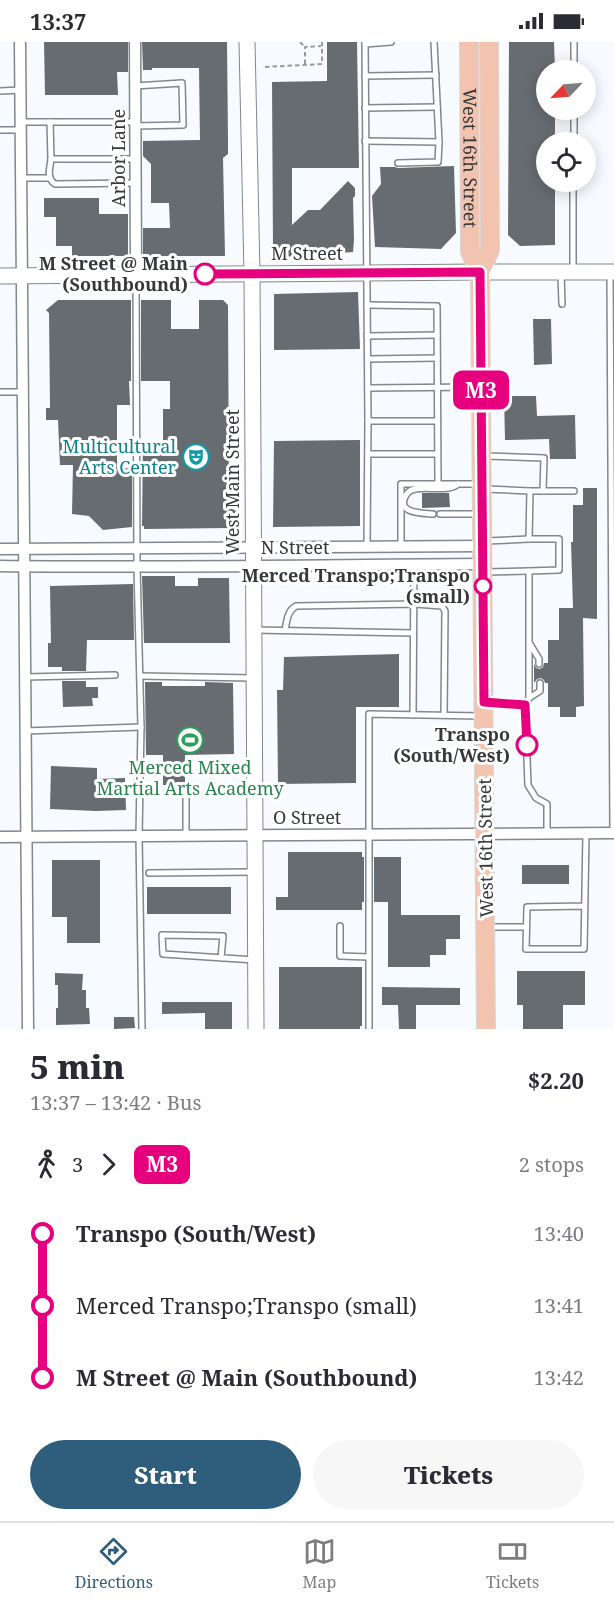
<!DOCTYPE html>
<meta charset="utf-8">
<style>
body{margin:0;font-family:"Noto Serif",serif;background:#f7f7f7;color:#2b2b33;height:100vh;display:flex;flex-direction:column;font-size:22px;white-space:nowrap}
*{box-sizing:border-box;margin:0}
p{font-size:20px;color:#7c7c81}
.icon{flex:none;width:33px;height:33px;fill:none;stroke:currentColor;stroke-width:2;stroke-linecap:round;stroke-linejoin:round}
.map{position:relative;height:987px;overflow:hidden}
.panel{display:flex;flex-direction:column;background:#fff;flex:1}
.panel>*{flex:none}
.badge{padding:0 12px;border-radius:9px;font-size:21px;line-height:39px}
.needle{width:39px;rotate:245deg}
.controls{position:absolute;left:536px;top:18px;display:grid;gap:12px}
.controls a{display:grid;place-items:center;width:60px;height:60px;border-radius:50%;background:#fff;box-shadow:0 3px 15px #0003;font-size:30px}
.map>.badge{position:absolute;translate:-50% -50%;box-shadow:0 0 0 3px #fff}
.legs{display:flex;align-items:center;gap:9px;height:66px;padding:0 30px;font-size:20px}
.legs p{margin-inline-start:auto}
.overview{display:flex;align-items:center;justify-content:space-between;height:102px;padding:0 30px}
h1{font-size:33px;font-weight:800;line-height:45px}
.cta{display:flex;gap:12px;margin-top:auto;padding:12px 30px}
.cta a{flex:1;height:69px;border-radius:36px;background:#2f5e7d;color:#fff;font-size:24px;font-weight:800;line-height:69px;text-align:center}
.cta a+a{background:#f7f7f7;color:#2b2b33}
ul{padding:0 30px;list-style:none}
li{display:flex;align-items:center;gap:21px;height:72px;font-size:22px}
li i{display:grid;place-items:center;width:9px;height:100%;margin:0 8px;background:currentColor}
li i::after{content:'';width:15px;height:15px;margin:-8px;border:4px solid;border-radius:50%;background:#fff}
li p{margin-inline-start:auto}
li:first-child i{background:linear-gradient(#0000 50%,currentColor 0)}
li:last-child i{background:linear-gradient(currentColor 50%,#0000 0)}
.status{display:flex;justify-content:space-between;align-items:center;height:42px;padding:0 30px;background:#fff;direction:ltr}
.status svg{height:16px;fill:currentColor}
.menu{display:flex;justify-content:space-around;align-items:center;height:84px;border-top:2px solid #e1e1e2;background:#fff;font-size:16px;color:#7c7c81}
.menu a{display:grid;justify-items:center;gap:3px}
.menu .on{color:#2f5e7d}
.map>svg:first-child{display:block}
.building{fill:#676c71}
.lines{fill:none;stroke-linecap:round;stroke-linejoin:round}
.lane-casing{stroke:#81878c;stroke-width:8}
.street-casing{stroke:#81878c;stroke-width:13}
.secondary-casing{stroke:#81878c;stroke-width:17}
.primary-casing{stroke:#d7d7d8;stroke-width:20}
.path{stroke:#999c9f;stroke-width:2;stroke-dasharray:4.5 3;stroke-linecap:butt}
.lane{stroke:#fff;stroke-width:5}
.street{stroke:#fff;stroke-width:10}
.secondary{stroke:#fff;stroke-width:15}
.primary{stroke:#f2c4b0;stroke-width:18}
.line-1-casing{stroke:#fff;stroke-width:14}
.line-1{stroke:#e6007e;stroke-width:9}
.stop-1-dot{fill:#fff;stroke:#e6007e;stroke-width:3}
.labels{text-anchor:middle;stroke-width:6;stroke-linejoin:round;paint-order:stroke}
.street-label{font-size:18px;fill:#36383a;stroke:#fff}
.stop-label{font-size:18px;font-weight:bold;fill:#36383a;stroke:#fff;text-anchor:end}
.culture-label{font-size:18px;fill:#0d838f;stroke:#fff;text-anchor:end}
.leisure-label{font-size:18px;fill:#27864d;stroke:#fff}
</style>
<div class="status"><b>13:37</b><svg viewBox="0 0 49 12"><path d="M0 12V9h3v3zM5 12V6h3v6zM10 12V3h3v9zM15 12V0h3v12zM26 1h20v11H26zM47 4h2v5h-2z"/></svg></div>
<div class="map">
<svg width="614" height="987" viewBox="0 0 614 987">
<rect width="100%" height="100%" fill="#f7fafe"/>
<g class="building">
<polygon points="44,0 128,0 128,30 117,30 118,53 45,53"/>
<polygon points="142,0 227,0 228,98 228,112 223,116 225,214 143,214 143,186 170,186 169,161 151,161 151,122 143,114 143,99 200,98 199,26 152,26 152,28 143,28"/>
<polygon points="327,0 357,0 359,126 292,126 292,183 308,168 320,168 348,139 355,146 355,154 353,156 354,198 353,210 282,215 273,207 272,40 327,39"/>
<polygon points="509,0 554,0 555,28 546,28 546,68 555,68 555,100 546,100 546,140 555,140 555,203 520,204 508,193"/>
<polygon points="454,124 456,191 441,207 375,205 372,154 381,142 380,125 395,125 398,126"/>
<polygon points="44,156 99,156 99,172 128,172 128,214 72,214 72,204 56,204 56,175 44,175"/>
<polygon points="358,250 360,307 274,308 274,252"/>
<polygon points="58,258 131,258 131,339 129,339 130,363 117,363 117,427 132,426 132,485 103,488 89,474 72,472 73,423 60,423 58,378 46,378 46,366 50,366 49,271 46,268"/>
<polygon points="141,258 171,258 171,287 199,287 199,258 223,258 228,263 229,465 236,469 236,476 229,478 229,486 144,487 144,484 142,484 143,400 163,401 163,367 170,367 170,339 141,339"/>
<polygon points="533,277 551,277 552,322 534,323"/>
<polygon points="504,354 536,354 537,374 575,373 576,417 550,417 549,397 505,398"/>
<polygon points="360,398 360,484 273,485 274,399"/>
<polygon points="583,446 597,446 597,577 583,576 584,664 576,665 576,675 560,675 560,665 548,665 548,641 545,641 544,638 541,636 537,637 534,641 534,622 536,626 540,627 543,625 544,621 548,621 548,598 559,598 559,566 573,566 571,500 573,500 573,463 583,463"/>
<polygon points="422,451 449,451 450,465 422,466"/>
<polygon points="142,534 175,534 175,544 198,544 198,536 229,536 230,601 144,601"/>
<polygon points="133,542 134,598 87,598 86,629 62,629 62,625 48,625 48,601 51,601 50,544"/>
<polygon points="399,612 399,665 356,665 356,741 278,742 277,648 283,648 284,615"/>
<polygon points="62,639 86,639 86,645 98,645 98,656 92,656 93,664 63,665"/>
<polygon points="145,640 162,640 162,644 205,644 205,640 233,641 234,712 185,713 185,743 163,743 163,713 146,713"/>
<polygon points="51,724 97,726 97,737 125,736 126,768 96,769 50,767"/>
<polygon points="288,810 362,810 362,815 364,815 364,860 362,860 362,868 276,868 276,855 288,855"/>
<polygon points="374,815 401,815 401,873 460,873 460,897 446,897 446,913 430,913 430,925 388,925 388,860 374,860"/>
<polygon points="52,818 100,818 100,901 67,901 67,875 52,875"/>
<rect x="522" y="823" width="47" height="19"/>
<rect x="147" y="845" width="84" height="27"/>
<polygon points="279,925 362,925 362,984 360,984 360,987 279,987"/>
<polygon points="517,929 585,929 585,963 563,963 563,987 523,987 523,963 517,963"/>
<polygon points="55,931 83,932 82,948 86,948 86,966 89,966 90,982 56,983 56,966 58,966 58,943 55,943"/>
<polygon points="382,945 460,946 460,963 416,963 416,987 399,987 398,963 382,963"/>
<polygon points="162,960 232,960 232,987 205,987 205,971 162,972"/>
<polygon points="114,975 134,975 135,986 114,987"/>
</g>
<g class="lines">
<g class="lane-casing">
<g id="lane">
<polyline points="365,0 368,379 367,504"/>
<polyline points="365,2 391,0"/>
<polyline points="574,28 574,0"/>
<polyline points="365,34 436,33"/>
<polyline points="135,44 182,41 183,83 136,84"/>
<polyline points="0,49 21,48"/>
<polyline points="365,66 437,65"/>
<polyline points="21,80 135,80"/>
<polyline points="50,80 51,117"/>
<polyline points="0,88 21,88"/>
<polyline points="365,99 439,100 434,0"/>
<polyline points="574,100 574,68"/>
<path d="M135,117H51C50,126 46,136 55,142L135,141"/>
<polyline points="398,121 438,120 439,100"/>
<polyline points="21,136 50,136"/>
<polyline points="573,228 573,140"/>
<polyline points="561,232 562,262"/>
<polyline points="610,232 613,791"/>
<polyline points="136,234 137,525 141,685 139,794 142,987"/>
<polyline points="367,263 437,264 438,442"/>
<polyline points="367,294 437,293"/>
<polyline points="368,317 437,316"/>
<polyline points="368,346 478,345"/>
<polyline points="0,350 23,350"/>
<polyline points="368,379 437,379"/>
<polyline points="368,412 437,412"/>
<polyline points="486,414 544,416 543,449"/>
<polyline points="486,447 530,449"/>
<path d="M433,472C423,471 395,472 406,453C414,439 445,453 458,442"/>
<polyline points="440,472 478,472"/>
<polyline points="486,499 529,497"/>
<polyline points="401,504 401,442 480,442"/>
<polyline points="486,530 529,529"/>
<polyline points="255,588 413,591"/>
<path d="M285,588C287,579 287,569 296,564L414,562L442,564L445,569L444,673"/>
<polyline points="530,602 539,617 539,622"/>
<polyline points="140,634 252,636"/>
<polyline points="25,635 115,633"/>
<polyline points="529,656 540,649 540,641"/>
<polyline points="485,660 525,663"/>
<polyline points="413,673 414,522"/>
<polyline points="25,689 141,685"/>
<polyline points="547,792 547,762 536,756 528,743 525,663 529,656 529,529 559,528 559,497 529,497 530,449 574,449"/>
<polyline points="186,794 186,754"/>
<polyline points="149,831 253,830"/>
<polyline points="584,864 527,865 526,907 584,907 586,792"/>
<polyline points="340,884 340,914 369,915"/>
<polyline points="489,885 526,885"/>
<polyline points="221,916 223,894 162,893 163,912 255,918"/>
<polyline points="369,987 369,672 480,674"/>
</g>
</g>
<g class="street-casing">
<g id="street">
<polyline points="20,0 28,987"/>
<polyline points="135,0 136,232"/>
<polyline points="0,507 482,504"/>
<path d="M0,524C161,526 322,523 482,522"/>
<polyline points="0,795 614,791"/>
</g>
</g>
<g class="secondary-casing">
<g id="secondary">
<polyline points="247,0 252,231 256,987"/>
<polyline points="0,234 480,230 614,230"/>
</g>
</g>
<g class="primary-casing">
<g id="primary">
<path id="s1" d="M469,0L470,210L480,230"/>
<polyline points="486,987 480,230 490,208 489,0"/>
</g>
</g>
<g class="path">
<polyline points="300,0 305,5"/>
<polyline points="305,22 305,5 321,4"/>
<polyline points="265,25 322,22 322,0"/>
</g>
<use href="#lane" class="lane"/>
<use href="#street" class="street"/>
<use href="#secondary" class="secondary"/>
<use href="#primary" class="primary"/>
</g>
<g class="lines">
<g class="line-1-casing">
<polyline id="line-1" points="205,232 480,230 484,660 525,663 527,703"/>
</g>
<use href="#line-1" class="line-1"/>
</g>
<defs>
<g id="theatre-ring" transform="scale(1.35)"><circle r="9.5" fill="#fff" stroke="#0f9aa8" stroke-width="1.5"/><path d="M-5-5.5Q0-4 5-5.5V0Q5 5 0 6Q-5 5-5 0ZM-3.3-2.5H-1v1.5H-3.3ZM1-2.5H3.3v1.5H1ZM-2.8 1Q0 5.5 2.8 1Z" fill="#0f9aa8"/></g>
<g id="stadium-ring" transform="scale(1.35)"><circle r="9.5" fill="#fff" stroke="#2e9e5b" stroke-width="1.5"/><path d="M0-5a6.5 5 0 1 0 0 10a6.5 5 0 1 0 0-10ZM-3.5-1.8h7v3.6h-7Z" fill="#2e9e5b"/></g>
</defs>
<g fill-rule="evenodd">
<use href="#theatre-ring" x="196" y="415"/>
<use href="#stadium-ring" x="190" y="698"/>
</g>
<g class="stop-1-dot">
<circle cx="205" cy="232" r="10"/>
<circle cx="483" cy="544" r="8"/>
<circle cx="527" cy="703" r="10"/>
</g>
<g class="labels">
<g class="street-label">
<text transform="translate(119 116) rotate(-90)" y="6">Arbor Lane</text>
<text dy="6" stroke="none"><textPath href="#s1" startOffset="116">West 16th Street</textPath></text>
<text x="307" y="218">M Street</text>
<text transform="translate(233 440) rotate(-90)" y="6">West Main Street</text>
<text x="295" y="512">N Street</text>
<text x="307" y="782">O Street</text>
<text transform="translate(486 806) rotate(-91)" y="6">West 16th Street</text>
</g>
<g class="stop-label">
<text x="188" y="228">M Street @ Main<tspan x="188" dy="21">(Southbound)</tspan></text>
<text x="470" y="540">Merced Transpo;Transpo<tspan x="470" dy="21">(small)</tspan></text>
<text x="510" y="699">Transpo<tspan x="510" dy="21">(South/West)</tspan></text>
</g>
<g class="culture-label">
<text x="176" y="411">Multicultural<tspan x="176" dy="21">Arts Center</tspan></text>
</g>
<g class="leisure-label">
<text x="190" y="732">Merced Mixed<tspan x="190" dy="21">Martial Arts Academy</tspan></text>
</g>
</g>
</svg>
<div class="controls">
<a><svg class="needle" viewBox="-14 -14 28 28"><path d="M0-13l5 13h-10z" fill="#e53935"/><path d="M0 13l5-13h-10z" fill="#7c7c81"/></svg></a>
<a><svg class="icon" aria-label="locate" viewBox="0 0 24 24"><circle cx="12" cy="12" r="6"/><path d="M12 2v4M12 18v4M2 12h4M18 12h4"/></svg></a>
</div>
<b class="badge" style="left:481px;top:348px;background:#e6007e;color:#fff">M3</b>
</div>
<section class="panel">
<div class="overview"><div><h1>5 min</h1><p>13:37 – 13:42 · Bus</p></div><b>$2.20</b></div>
<div class="legs"><svg class="icon" aria-label="walk" viewBox="0 0 24 24"><circle cx="13" cy="4" r="2"/><path d="M13 8l-2 6 4 7M11 14l-3 7M7 12l3-4h3l4 4"/></svg>3<svg class="icon" aria-label="forward" viewBox="0 0 24 24"><path d="M9 5l7 7-7 7"/></svg><b class="badge" style="background:#e6007e;color:#fff">M3</b><p>2 stops</p></div>
<ul>
<li><i style="color:#e6007e"></i><b>Transpo (South/West)</b><p>13:40</p></li>
<li><i style="color:#e6007e"></i><span>Merced Transpo;Transpo (small)</span><p>13:41</p></li>
<li><i style="color:#e6007e"></i><b>M Street @ Main (Southbound)</b><p>13:42</p></li>
</ul>
<div class="cta"><a>Start</a><a>Tickets</a></div>
</section>
<nav class="menu">
<a class="on"><svg class="icon" aria-label="directions" viewBox="0 0 24 24"><path d="M12 3l9 9-9 9-9-9zM9 14v-3h6M13 9l2 2-2 2"/></svg>Directions</a>
<a><svg class="icon" aria-label="map" viewBox="0 0 24 24"><path d="M3 6l6-2 6 2 6-2v14l-6 2-6-2-6 2zM9 4v14M15 6v14"/></svg>Map</a>
<a><svg class="icon" aria-label="tickets" viewBox="0 0 24 24"><path d="M3 7h18v10H3zM15 7v10"/></svg>Tickets</a>
</nav>
